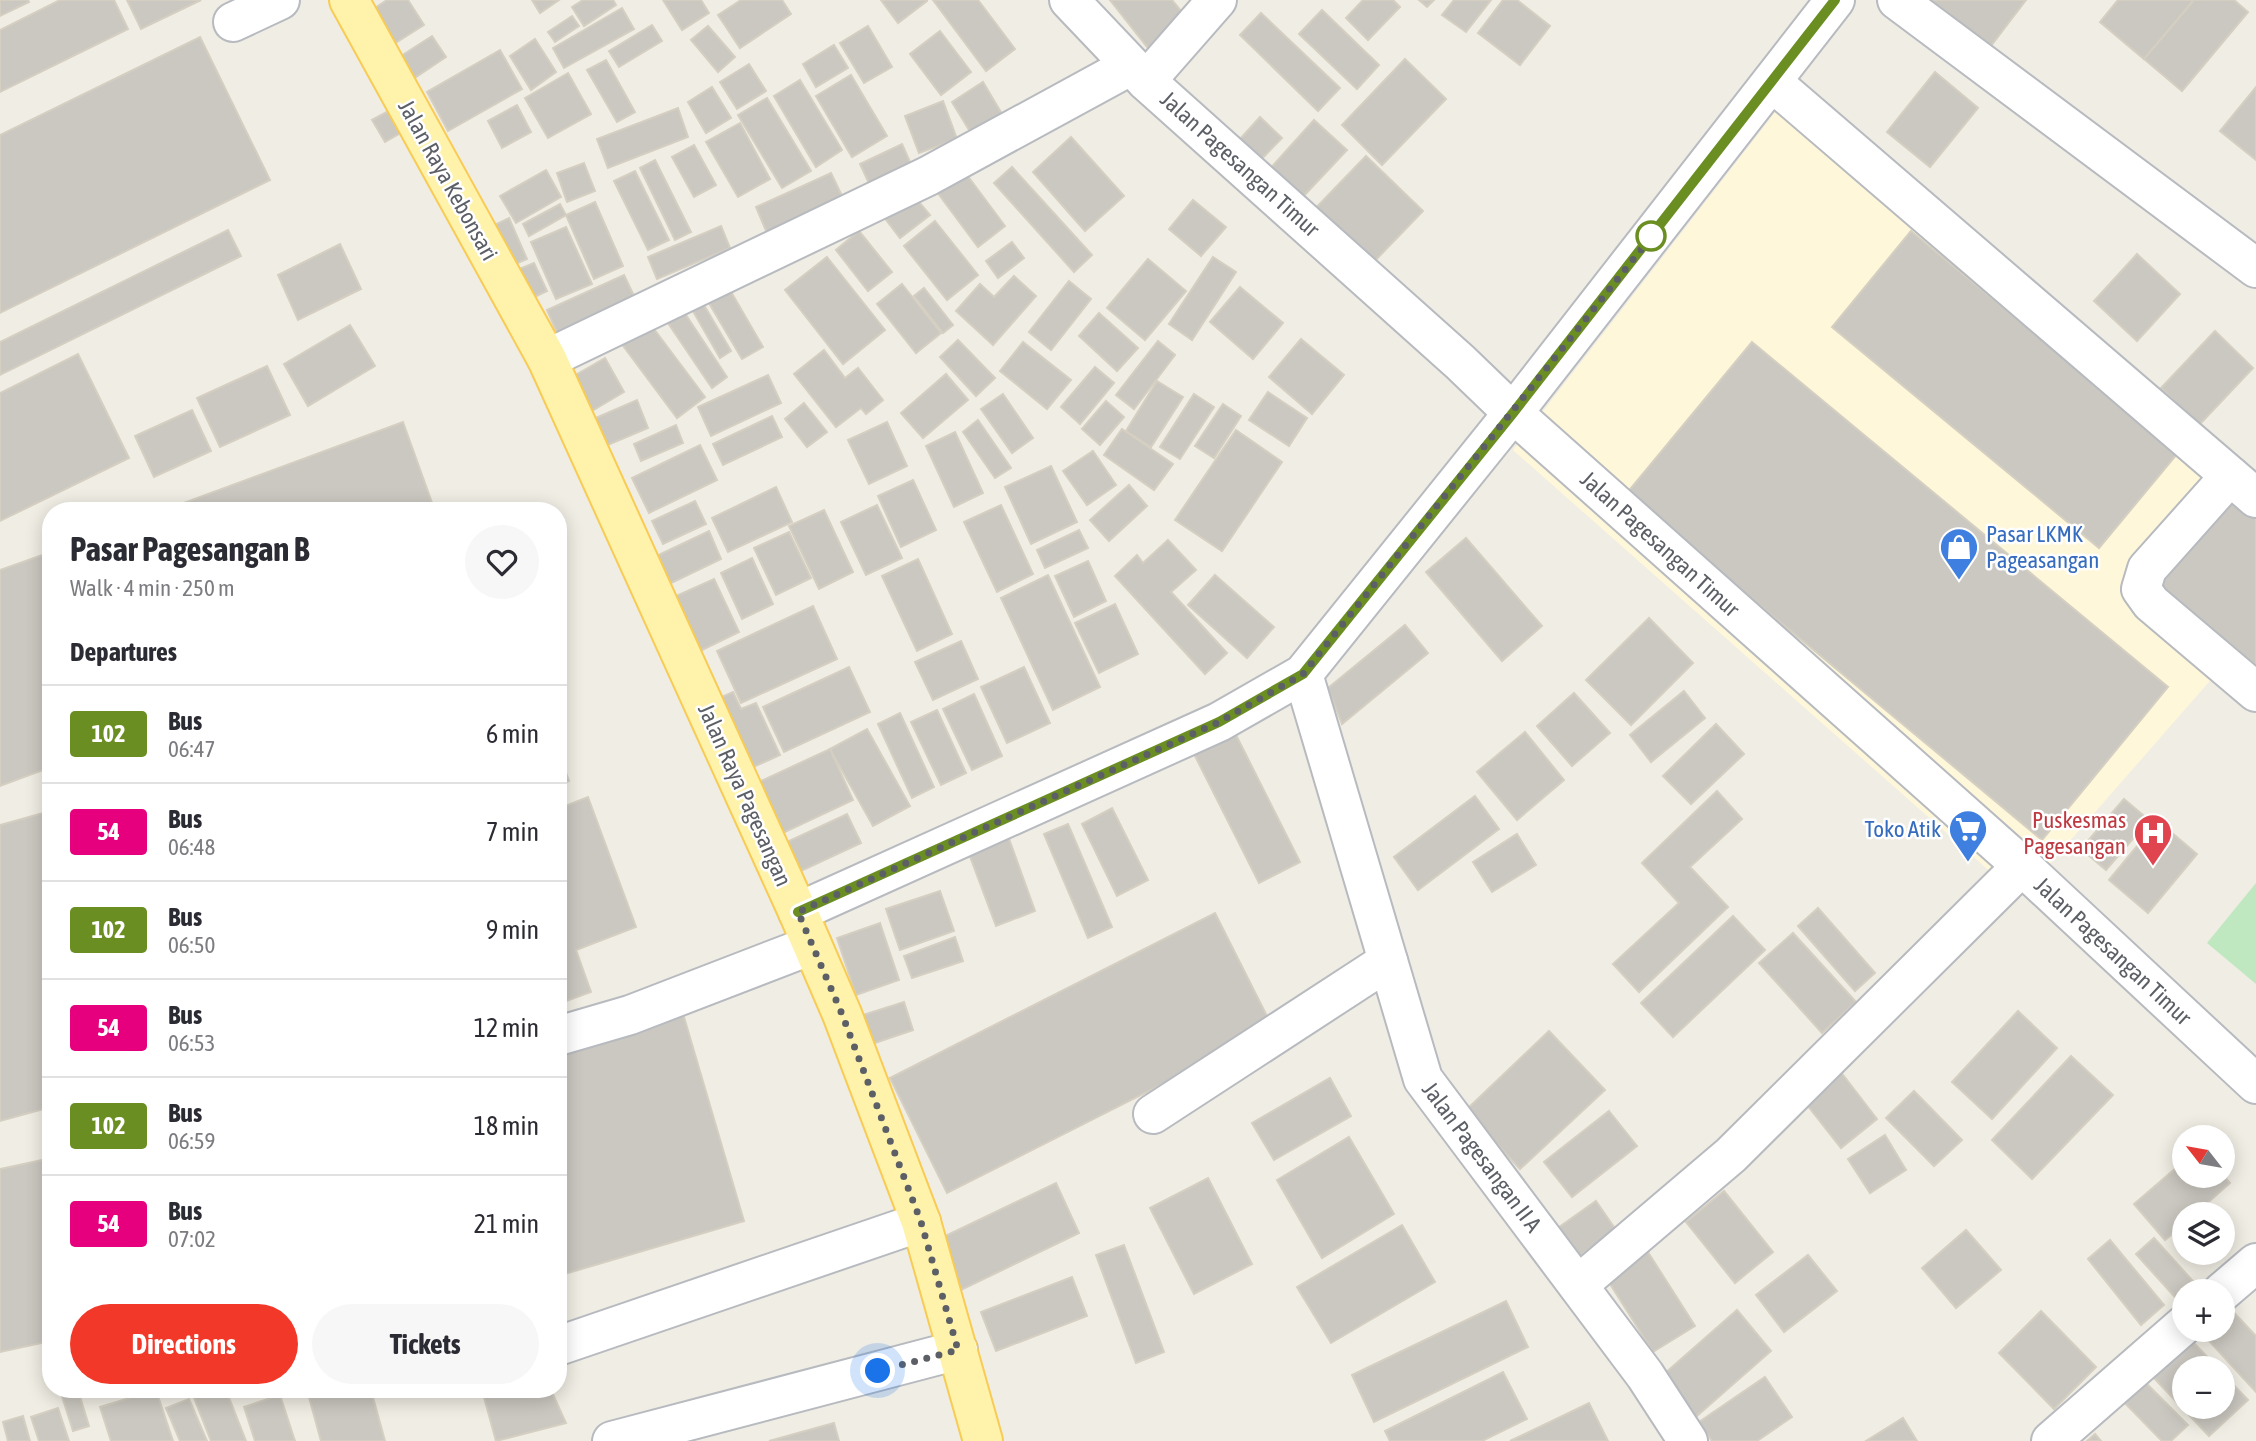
<!DOCTYPE html>
<meta charset="utf-8">
<style>
body{margin:0;font-family:"Asap Condensed",sans-serif;background:#f7f7f7;color:#2b2b33;height:100vh;display:flex;flex-direction:column;font-size:26px;white-space:nowrap}
*{box-sizing:border-box;margin:0}
p{font-size:23px;color:#7c7c81}
.icon{flex:none;width:38px;height:38px;fill:none;stroke:currentColor;stroke-width:2;stroke-linecap:round;stroke-linejoin:round}
.map{position:relative;flex:1;overflow:hidden}
.panel{position:absolute;left:42px;top:502px;width:525px;height:896px;display:flex;flex-direction:column;background:#fff;border-radius:28px;box-shadow:0 4px 18px #0003}
.panel>*{flex:none}
.badge{padding:0 14px;border-radius:5px;font-size:24px;line-height:46px}
.needle{width:46px;rotate:301deg}
.buttons{position:absolute;left:2172px;top:1125px;display:grid;gap:14px}
.buttons a{display:grid;place-items:center;width:63px;height:63px;border-radius:50%;background:#fff;box-shadow:0 4px 18px #0003;font-size:35px}
.you{position:absolute;width:35px;height:35px;margin:-18px;border:5px solid #fff;border-radius:50%;background:#1a73e8;box-shadow:0 0 0 10px #1a73e833}
.map>.badge{position:absolute;translate:-50% -50%;box-shadow:0 0 0 4px #fff}
h2{padding:0 28px;font-size:26px;line-height:63px}
.round{display:grid;place-items:center;flex:none;width:74px;height:74px;border-radius:37px;background:#f7f7f7}
.overview{display:flex;align-items:center;justify-content:space-between;height:119px;padding:0 28px}
h1{font-size:33px;font-weight:700;line-height:52px}
.button{display:flex;gap:14px;margin-top:auto;padding:14px 28px}
.button a{flex:1;height:80px;border-radius:42px;background:#f23929;color:#fff;font-size:28px;font-weight:700;line-height:80px;text-align:center}
.button a+a{background:#f7f7f7;color:#2b2b33}
ul{padding:0;list-style:none}
li{display:flex;align-items:center;gap:21px;height:98px;padding:0 28px;border-top:2px solid #e1e1e2}
li div{flex:1}
li b{display:block;font-size:26px}
li em{font-style:normal}
li .badge{min-width:77px;font-weight:700;text-align:center}
.map>svg:first-child{display:block}
.commercial{fill:#fff7da}
.green{fill:#c0e8c0}
.building{fill:#cbc8c1;stroke:#d5cfc2;stroke-width:2}
.lines{fill:none;stroke-linecap:round;stroke-linejoin:round}
.minor-casing{stroke:#b7babf;stroke-width:42}
.major-casing{stroke:#f8cb55;stroke-width:42}
.minor{stroke:#fff;stroke-width:38}
.major{stroke:#fff2aa;stroke-width:38}
.line-casing{stroke:#fff;stroke-width:16}
.line{stroke:#6b8e23;stroke-width:10}
.walk{stroke:#5c6066;stroke-width:7;stroke-dasharray:0 12.6}
.stop-dot{fill:#fff;stroke:#6b8e23;stroke-width:3.5}
.labels{text-anchor:middle;stroke-width:5;stroke-linejoin:round;paint-order:stroke}
.street-label{font-size:23px;fill:#5c6066;stroke:#fff}
.shop-label{font-size:23px;fill:#366cbe;stroke:#fff;text-anchor:start}
.health-label{font-size:23px;fill:#be3a42;stroke:#fff;text-anchor:end}
</style>
<div class="map">
<svg width="2256" height="1441" viewBox="0 0 2256 1441">
<rect width="100%" height="100%" fill="#f0ede4"/>
<polygon class="commercial" points="1794,88 2256,488 2256,711 2215,675 2020,898 1513,450"/>
<polygon class="green" points="2256,883 2256,984 2207,943"/>
<g class="building">
<polygon points="0,0 28,0 29,2 0,16"/>
<polygon points="60,0 114,0 128,29 0,92 0,30"/>
<polygon points="127,0 201,0 141,29"/>
<polygon points="387,0 408,0 424,25 381,52 360,18"/>
<polygon points="532,0 559,0 540,13"/>
<polygon points="583,0 613,0 616,5 584,26 572,7"/>
<polygon points="663,0 701,0 709,13 682,30"/>
<polygon points="741,0 782,0 791,14 740,48 718,15"/>
<polygon points="881,0 927,0 927,1 898,23"/>
<polygon points="933,0 978,0 1015,49 986,71"/>
<polygon points="1110,0 1172,0 1186,17 1148,48"/>
<polygon points="1363,0 1393,0 1400,7 1368,40 1346,18"/>
<polygon points="1419,0 1434,0 1427,7"/>
<polygon points="1454,0 1491,0 1466,32 1442,15"/>
<polygon points="1503,0 1517,0 1550,26 1520,65 1478,33"/>
<polygon points="1921,0 2026,0 1987,51"/>
<polygon points="2118,0 2194,0 2144,59 2100,22"/>
<polygon points="2194,0 2234,0 2248,12 2182,91 2144,59"/>
<polygon points="622,8 634,29 564,68 553,48"/>
<polygon points="1322,10 1379,65 1357,89 1299,34"/>
<polygon points="1261,13 1340,88 1318,111 1240,35"/>
<polygon points="572,16 579,26 555,42 548,32"/>
<polygon points="652,25 662,41 619,67 609,51"/>
<polygon points="708,26 735,57 718,72 691,40"/>
<polygon points="868,26 892,67 864,83 840,43"/>
<polygon points="940,31 971,72 941,95 910,54"/>
<polygon points="432,36 446,57 401,87 387,65"/>
<polygon points="200,37 270,180 0,313 0,135"/>
<polygon points="535,39 556,72 531,90 510,56"/>
<polygon points="834,45 848,68 816,87 803,64"/>
<polygon points="500,50 522,89 448,131 427,92"/>
<polygon points="1405,59 1446,99 1382,165 1342,125"/>
<polygon points="606,60 635,112 617,122 587,70"/>
<polygon points="749,64 766,91 737,109 720,82"/>
<polygon points="1935,72 1978,108 1930,167 1887,132"/>
<polygon points="568,73 591,114 548,138 525,98"/>
<polygon points="851,75 887,136 852,157 816,96"/>
<polygon points="800,80 842,150 816,167 774,96"/>
<polygon points="983,82 1002,114 971,133 952,102"/>
<polygon points="712,87 731,118 706,133 688,102"/>
<polygon points="2256,87 2256,160 2220,131"/>
<polygon points="767,98 811,171 782,188 738,115"/>
<polygon points="943,101 957,139 919,153 905,116"/>
<polygon points="517,105 531,132 502,148 488,121"/>
<polygon points="678,108 688,137 608,168 597,139"/>
<polygon points="392,109 404,131 385,142 372,120"/>
<polygon points="1260,117 1282,138 1252,169 1231,149"/>
<polygon points="1314,120 1347,150 1299,201 1268,171"/>
<polygon points="740,123 770,179 738,197 706,142"/>
<polygon points="1071,137 1124,196 1085,231 1033,172"/>
<polygon points="902,144 914,171 873,192 860,164"/>
<polygon points="694,145 716,185 694,197 672,157"/>
<polygon points="1366,156 1423,211 1366,270 1309,215"/>
<polygon points="655,160 691,232 675,240 640,168"/>
<polygon points="584,163 595,191 567,202 557,173"/>
<polygon points="1012,167 1092,255 1074,272 994,183"/>
<polygon points="546,170 561,197 516,223 500,196"/>
<polygon points="635,171 669,240 648,250 614,181"/>
<polygon points="964,171 1005,226 978,247 937,192"/>
<polygon points="831,173 843,198 767,233 756,207"/>
<polygon points="908,189 930,215 900,238 880,212"/>
<polygon points="1193,200 1226,227 1201,256 1169,229"/>
<polygon points="595,202 623,266 594,279 566,215"/>
<polygon points="560,204 566,215 529,236 523,224"/>
<polygon points="509,218 527,259 499,271 482,231"/>
<polygon points="935,221 978,275 947,300 904,246"/>
<polygon points="721,226 730,248 657,279 648,257"/>
<polygon points="566,227 592,284 556,299 531,242"/>
<polygon points="228,230 241,256 0,375 0,342"/>
<polygon points="859,231 892,272 868,291 836,250"/>
<polygon points="1911,231 2178,453 2099,548 1832,327"/>
<polygon points="1012,242 1024,258 998,278 986,261"/>
<polygon points="340,244 361,289 298,320 278,275"/>
<polygon points="2137,254 2180,294 2137,341 2094,301"/>
<polygon points="827,257 885,330 843,364 785,290"/>
<polygon points="1213,257 1236,272 1192,340 1169,324"/>
<polygon points="1148,259 1186,291 1145,340 1107,308"/>
<polygon points="534,263 547,291 520,304 507,274"/>
<polygon points="624,275 636,300 558,335 547,310"/>
<polygon points="1014,276 1036,296 993,345 956,311 980,284 994,297"/>
<polygon points="1069,281 1091,299 1051,350 1029,332"/>
<polygon points="902,284 941,333 916,353 877,304"/>
<polygon points="1240,287 1283,323 1253,359 1210,322"/>
<polygon points="924,288 953,325 943,333 914,296"/>
<polygon points="730,290 763,347 742,359 709,303"/>
<polygon points="701,300 731,351 720,358 690,306"/>
<polygon points="684,312 727,377 712,388 668,323"/>
<polygon points="1099,313 1138,348 1117,371 1079,336"/>
<polygon points="645,317 705,397 677,418 618,339"/>
<polygon points="350,325 375,366 308,406 284,364"/>
<polygon points="2215,331 2253,368 2199,425 2161,388"/>
<polygon points="1301,339 1344,375 1312,414 1269,377"/>
<polygon points="958,340 995,378 976,396 940,357"/>
<polygon points="1158,341 1175,355 1134,409 1116,395"/>
<polygon points="1023,342 1071,380 1047,409 1000,371"/>
<polygon points="1752,342 2168,687 2042,840 1626,494"/>
<polygon points="824,350 845,378 858,368 883,400 866,414 861,408 836,427 794,374"/>
<polygon points="78,354 129,458 0,521 0,393"/>
<polygon points="605,358 624,392 592,411 572,377"/>
<polygon points="267,366 290,415 220,447 197,398"/>
<polygon points="1095,367 1114,383 1080,424 1061,407"/>
<polygon points="946,374 968,400 923,438 901,413"/>
<polygon points="768,375 781,403 711,436 698,407"/>
<polygon points="1157,381 1183,397 1151,447 1126,431"/>
<polygon points="1268,392 1307,418 1289,446 1249,420"/>
<polygon points="1003,394 1033,438 1012,453 981,409"/>
<polygon points="1194,394 1214,407 1180,459 1160,447"/>
<polygon points="637,400 648,428 596,450 584,423"/>
<polygon points="1106,401 1124,417 1100,445 1082,429"/>
<polygon points="804,403 827,432 807,447 785,419"/>
<polygon points="1223,404 1241,416 1214,458 1195,446"/>
<polygon points="192,410 211,451 154,477 135,436"/>
<polygon points="772,416 782,437 723,465 713,444"/>
<polygon points="978,420 1011,468 995,478 963,432"/>
<polygon points="403,422 435,511 162,511"/>
<polygon points="887,422 907,466 869,484 848,440"/>
<polygon points="676,425 683,443 641,461 634,444"/>
<polygon points="1122,429 1173,464 1154,490 1104,455"/>
<polygon points="1236,430 1282,462 1222,551 1175,520"/>
<polygon points="955,432 983,493 954,507 926,446"/>
<polygon points="700,445 717,480 649,513 632,478"/>
<polygon points="1093,451 1116,485 1087,505 1063,471"/>
<polygon points="1051,466 1077,522 1031,544 1005,487"/>
<polygon points="913,480 936,530 901,547 878,496"/>
<polygon points="1129,485 1147,506 1109,541 1090,520"/>
<polygon points="776,487 792,522 728,552 712,518"/>
<polygon points="2224,491 2256,518 2256,671 2148,582"/>
<polygon points="695,501 706,524 663,544 652,521"/>
<polygon points="877,505 902,558 866,575 841,522"/>
<polygon points="1001,505 1033,574 997,592 964,522"/>
<polygon points="824,510 853,572 819,589 789,526"/>
<polygon points="1079,530 1088,548 1045,568 1037,550"/>
<polygon points="709,531 721,559 661,588 648,560"/>
<polygon points="789,532 811,578 776,595 754,548"/>
<polygon points="1466,538 1542,626 1502,661 1426,572"/>
<polygon points="1168,540 1196,570 1171,592 1227,653 1205,674 1115,576 1137,555 1143,563"/>
<polygon points="51,552 51,767 0,786 0,570"/>
<polygon points="752,558 773,604 742,619 721,573"/>
<polygon points="918,559 952,634 917,651 882,576"/>
<polygon points="1088,561 1106,601 1074,617 1055,576"/>
<polygon points="1048,575 1100,687 1053,710 1001,598"/>
<polygon points="1215,575 1274,627 1247,658 1188,605"/>
<polygon points="714,579 739,632 690,656 665,601"/>
<polygon points="1115,604 1138,654 1099,673 1075,623"/>
<polygon points="813,606 837,659 741,703 717,651"/>
<polygon points="1649,618 1693,663 1631,725 1586,680"/>
<polygon points="1405,625 1428,653 1342,724 1328,688"/>
<polygon points="961,641 978,679 933,700 915,662"/>
<polygon points="849,667 870,712 784,752 763,707"/>
<polygon points="1024,667 1050,723 1007,743 981,687"/>
<polygon points="1684,691 1705,718 1651,762 1630,735"/>
<polygon points="733,692 741,709 756,703 780,755 740,773 708,703"/>
<polygon points="1574,693 1610,733 1572,766 1537,726"/>
<polygon points="974,694 1002,756 972,770 943,709"/>
<polygon points="937,710 966,773 941,785 911,722"/>
<polygon points="900,713 934,787 912,798 878,724"/>
<polygon points="1716,724 1744,754 1691,804 1663,776"/>
<polygon points="1232,727 1300,862 1259,883 1191,748"/>
<polygon points="867,729 910,806 873,826 830,749"/>
<polygon points="1525,732 1564,780 1517,820 1477,772"/>
<polygon points="830,749 853,800 770,839 746,788"/>
<polygon points="558,752 569,781 558,785"/>
<polygon points="1717,791 1742,819 1690,867 1728,907 1639,992 1613,964 1679,903 1642,863"/>
<polygon points="1475,796 1499,829 1418,890 1394,857"/>
<polygon points="588,797 636,927 576,950 591,992 558,1004 558,809"/>
<polygon points="2124,799 2149,820 2106,870 2081,849"/>
<polygon points="1112,808 1148,880 1117,896 1082,824"/>
<polygon points="50,811 51,1107 0,1121 0,825"/>
<polygon points="847,814 861,843 786,878 772,849"/>
<polygon points="2158,821 2197,854 2148,913 2109,880"/>
<polygon points="1068,824 1112,927 1088,938 1044,834"/>
<polygon points="1517,834 1536,865 1492,892 1473,862"/>
<polygon points="1008,836 1035,911 996,926 968,851"/>
<polygon points="940,891 954,931 900,950 886,909"/>
<polygon points="1818,908 1875,973 1855,991 1798,926"/>
<polygon points="1215,913 1273,1028 947,1193 890,1078"/>
<polygon points="1733,916 1765,950 1673,1037 1641,1003"/>
<polygon points="880,923 899,980 856,995 837,938"/>
<polygon points="1793,933 1856,1002 1822,1033 1759,963"/>
<polygon points="955,937 963,961 912,978 904,956"/>
<polygon points="679,1000 744,1221 558,1276 558,1036"/>
<polygon points="904,1002 913,1030 866,1046 857,1017"/>
<polygon points="2018,1011 2057,1048 1992,1119 1952,1082"/>
<polygon points="1549,1031 1605,1090 1520,1169 1466,1110"/>
<polygon points="2071,1056 2113,1095 2032,1179 1992,1140"/>
<polygon points="1837,1067 1877,1119 1841,1148 1800,1096"/>
<polygon points="1330,1078 1351,1116 1274,1160 1252,1123"/>
<polygon points="1914,1091 1962,1140 1934,1166 1886,1118"/>
<polygon points="1609,1111 1637,1146 1572,1197 1544,1162"/>
<polygon points="1885,1135 1906,1170 1870,1193 1848,1159"/>
<polygon points="1349,1137 1394,1214 1322,1258 1277,1180"/>
<polygon points="47,1159 51,1178 51,1341 0,1352 0,1169"/>
<polygon points="2184,1161 2184,1176 2222,1176 2222,1174 2230,1183 2195,1214 2184,1214 2184,1224 2165,1240 2134,1204"/>
<polygon points="1208,1178 1252,1264 1194,1294 1150,1208"/>
<polygon points="1056,1183 1079,1233 961,1290 937,1240"/>
<polygon points="1724,1191 1773,1252 1735,1283 1686,1222"/>
<polygon points="1596,1201 1616,1230 1575,1259 1555,1230"/>
<polygon points="1402,1225 1435,1282 1331,1343 1297,1287"/>
<polygon points="1966,1230 2001,1270 1956,1308 1922,1268"/>
<polygon points="2154,1238 2201,1290 2184,1292 2183,1306 2136,1254"/>
<polygon points="2110,1240 2164,1305 2141,1325 2088,1259"/>
<polygon points="1124,1245 1164,1352 1136,1363 1096,1255"/>
<polygon points="1646,1249 1695,1326 1653,1352 1605,1276"/>
<polygon points="1808,1255 1837,1291 1784,1332 1756,1295"/>
<polygon points="1072,1277 1087,1316 996,1351 981,1312"/>
<polygon points="2222,1300 2256,1336 2256,1392 2199,1330 2222,1330"/>
<polygon points="1506,1301 1528,1347 1374,1422 1352,1375"/>
<polygon points="1737,1310 1771,1351 1690,1422 1656,1381"/>
<polygon points="2041,1311 2096,1367 2054,1409 1999,1353"/>
<polygon points="2192,1341 2218,1368 2184,1368 2184,1407 2222,1407 2222,1373 2248,1400 2209,1436 2153,1377"/>
<polygon points="1503,1372 1527,1419 1482,1441 1390,1441 1385,1431"/>
<polygon points="2135,1372 2188,1425 2171,1441 2162,1441 2114,1392"/>
<polygon points="1765,1377 1792,1417 1757,1441 1712,1441 1699,1422"/>
<polygon points="60,1390 78,1390 89,1426 73,1431"/>
<polygon points="156,1390 173,1441 111,1441 100,1407"/>
<polygon points="191,1390 226,1390 246,1441 211,1441"/>
<polygon points="307,1390 371,1390 385,1441 321,1441"/>
<polygon points="482,1390 551,1390 566,1423 496,1441"/>
<polygon points="280,1395 295,1441 255,1441 244,1407"/>
<polygon points="189,1399 207,1441 180,1441 166,1408"/>
<polygon points="1589,1403 1608,1441 1510,1441"/>
<polygon points="58,1408 69,1441 39,1441 31,1417"/>
<polygon points="23,1416 30,1441 8,1441 3,1422"/>
<polygon points="1903,1418 1917,1441 1866,1441"/>
<polygon points="834,1423 839,1441 769,1441"/>
<polygon points="2095,1434 2101,1441 2087,1441"/>
</g>
<g class="lines">
<g class="minor-casing">
<g id="minor">
<polyline points="1069,0 1146,81 1460,362 1513,413 2022,866 2256,1084"/>
<polyline points="1897,0 2256,268"/>
<polyline points="233,22 280,0"/>
<polyline points="1146,81 1217,0"/>
<polyline points="1772,82 2256,498"/>
<polyline points="547,359 928,176 1130,66"/>
<polyline points="2230,476 2147,569 2141,589 2151,603 2256,692"/>
<polyline points="1303,674 1423,1079 1645,1375 1688,1441"/>
<polyline points="798,912 1219,722 1303,674 1513,413 1835,0"/>
<polyline points="558,1036 630,1015 812,945"/>
<polyline points="1153,1114 1388,961"/>
<polyline points="1578,1285 1731,1155 2022,866"/>
<polyline points="2222,1292 2256,1263"/>
<polyline points="561,1345 921,1222"/>
<polyline points="612,1441 958,1350"/>
<polyline points="2051,1441 2184,1325"/>
</g>
</g>
<g class="major-casing">
<polyline id="major" points="349,0 547,359 798,912 842,1014 921,1222 983,1441"/>
</g>
<use href="#minor" class="minor"/>
<use href="#major" class="major"/>
</g>
<g class="lines">
<g class="line-casing">
<polyline id="line" points="798,912 1219,722 1303,674 1513,413 1835,0"/>
</g>
<use href="#line" class="line"/>
<polyline class="walk" points="878,1371 958,1350 921,1222 842,1014 798,912 1219,722 1303,674 1659,227 1651,236"/>
</g>
<defs>
<g id="shop-pin" transform="scale(2.0125)"><path d="M0 17L-7.5 6A9.5 9.5 0 1 1 7.5 6Z" fill="#3f7fe0" stroke="#fff"/><path d="M-5-2.5h2.3a2.7 3.5 0 0 1 5.4 0H5L5.5 6h-11ZM-1.5-2.5h3a1.5 2.3 0 0 0-3 0Z" fill="#fff"/></g>
<g id="supermarket-pin" transform="scale(2.0125)"><path d="M0 17L-7.5 6A9.5 9.5 0 1 1 7.5 6Z" fill="#3f7fe0" stroke="#fff"/><path d="M-6-5.5h2.5l.6 2H6L4.5 2H-2.5L-4.4-4H-6ZM-1.5 3.2a1.3 1.3 0 1 0 .1 0ZM3 3.2a1.3 1.3 0 1 0 .1 0Z" fill="#fff"/></g>
<g id="hospital-pin" transform="scale(2.0125)"><path d="M0 17L-7.5 6A9.5 9.5 0 1 1 7.5 6Z" fill="#e0444e" stroke="#fff"/><path d="M-5-5h3v3.5h4V-5h3V5h-3V1.5h-4V5h-3Z" fill="#fff"/></g>
</defs>
<g fill-rule="evenodd">
<use href="#shop-pin" x="1959" y="547"/>
<use href="#supermarket-pin" x="1968" y="829"/>
<use href="#hospital-pin" x="2153" y="833"/>
</g>
<circle class="stop-dot" cx="1651" cy="236" r="14"/>
<g class="labels">
<g class="street-label">
<text transform="translate(1240 164) rotate(42)" y="8">Jalan Pagesangan Timur</text>
<text transform="translate(448 180) rotate(61)" y="8">Jalan Raya Kebonsari</text>
<text transform="translate(1660 544) rotate(42)" y="8">Jalan Pagesangan Timur</text>
<text transform="translate(745 795) rotate(66)" y="8">Jalan Raya Pagesangan</text>
<text transform="translate(2113 951) rotate(43)" y="8">Jalan Pagesangan Timur</text>
<text transform="translate(1482 1157) rotate(53)" y="8">Jalan Pagesangan II A</text>
</g>
<g class="shop-label">
<text x="1986" y="542">Pasar LKMK<tspan x="1986" dy="26">Pageasangan</tspan></text>
<text x="1941" y="837" text-anchor="end">Toko Atik</text>
</g>
<g class="health-label">
<text x="2126" y="828">Puskesmas<tspan x="2126" dy="26">Pagesangan</tspan></text>
</g>
</g>
</svg>
<div class="buttons">
<a><svg class="needle" viewBox="-14 -14 28 28"><path d="M0-13l5 13h-10z" fill="#e53935"/><path d="M0 13l5-13h-10z" fill="#7c7c81"/></svg></a>
<a><svg class="icon" aria-label="layers" viewBox="0 0 24 24"><path d="M12 4l9 5-9 5-9-5zM3 14l9 5 9-5"/></svg></a>
<a>+</a>
<a>−</a>
</div>
<div class="you" style="left:878px;top:1371px"></div>
<section class="panel">
<div class="overview"><div><h1>Pasar Pagesangan B</h1><p>Walk · 4 min · 250 m</p></div><a class="round"><svg class="icon" aria-label="heart" viewBox="0 0 24 24"><path d="M12 20l-8-8c-3-5 5-10 8-4 3-6 11-1 8 4z"/></svg></a></div>
<h2>Departures</h2>
<ul>
<li><span class="badge" style="background:#6b8e23;color:#fff">102</span><div><b>Bus</b><p>06:47</p></div><em>6 min</em></li>
<li><span class="badge" style="background:#e6007e;color:#fff">54</span><div><b>Bus</b><p>06:48</p></div><em>7 min</em></li>
<li><span class="badge" style="background:#6b8e23;color:#fff">102</span><div><b>Bus</b><p>06:50</p></div><em>9 min</em></li>
<li><span class="badge" style="background:#e6007e;color:#fff">54</span><div><b>Bus</b><p>06:53</p></div><em>12 min</em></li>
<li><span class="badge" style="background:#6b8e23;color:#fff">102</span><div><b>Bus</b><p>06:59</p></div><em>18 min</em></li>
<li><span class="badge" style="background:#e6007e;color:#fff">54</span><div><b>Bus</b><p>07:02</p></div><em>21 min</em></li>
</ul>
<div class="button"><a>Directions</a><a>Tickets</a></div>
</section>
</div>
